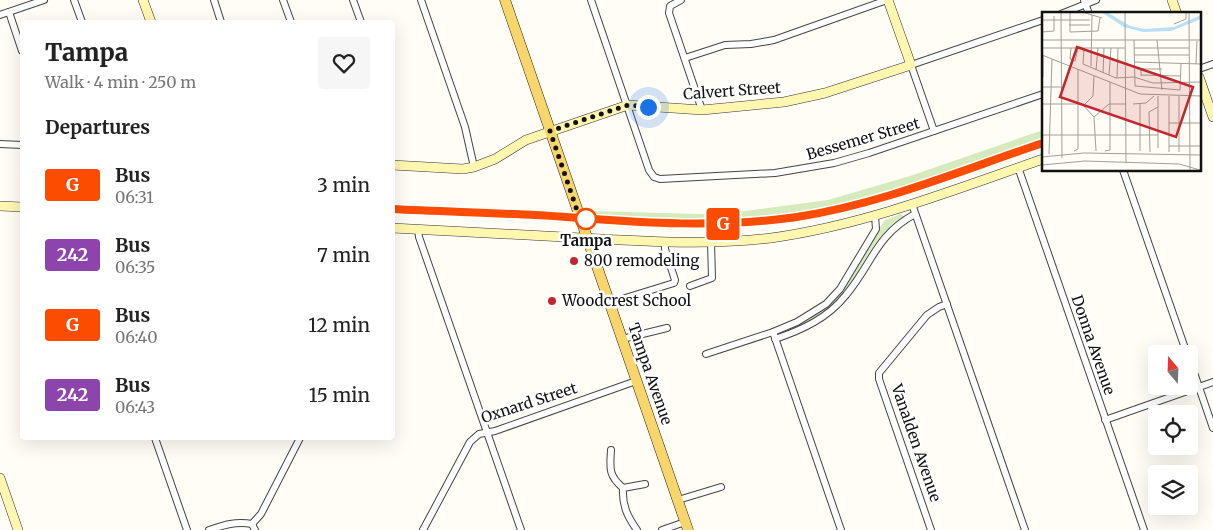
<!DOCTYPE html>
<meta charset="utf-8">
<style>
body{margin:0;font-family:Merriweather,serif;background:#f6f6f6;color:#222;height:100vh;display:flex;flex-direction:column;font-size:19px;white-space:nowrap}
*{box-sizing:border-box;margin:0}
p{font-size:16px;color:#767676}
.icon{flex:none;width:28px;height:28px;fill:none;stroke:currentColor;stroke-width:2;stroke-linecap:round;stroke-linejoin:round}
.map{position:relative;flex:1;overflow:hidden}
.drawer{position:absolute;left:20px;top:20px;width:375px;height:420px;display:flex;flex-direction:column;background:#fff;border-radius:5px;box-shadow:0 5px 20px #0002}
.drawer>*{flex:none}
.badge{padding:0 10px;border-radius:4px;font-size:18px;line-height:32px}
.needle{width:32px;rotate:341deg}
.fabs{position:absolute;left:1148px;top:345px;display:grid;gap:10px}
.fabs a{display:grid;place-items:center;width:50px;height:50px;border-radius:5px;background:#fff;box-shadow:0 5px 20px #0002;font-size:25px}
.you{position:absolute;width:25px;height:25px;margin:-12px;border:4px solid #fff;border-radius:50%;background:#1a73e8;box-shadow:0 0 0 8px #1a73e833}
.map>.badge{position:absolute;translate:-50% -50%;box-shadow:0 0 0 2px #fff}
h2{padding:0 25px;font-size:19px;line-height:45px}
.round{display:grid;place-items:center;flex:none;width:52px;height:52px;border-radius:5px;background:#f6f6f6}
.head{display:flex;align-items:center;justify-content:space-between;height:85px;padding:0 25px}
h1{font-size:24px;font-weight:800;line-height:38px}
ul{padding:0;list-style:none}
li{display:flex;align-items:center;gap:15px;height:70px;padding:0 25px}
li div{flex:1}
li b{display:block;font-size:19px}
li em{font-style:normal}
li .badge{min-width:55px;font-weight:700;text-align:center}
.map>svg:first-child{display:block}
.green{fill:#d5ebbd}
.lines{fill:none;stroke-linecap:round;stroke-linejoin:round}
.street-casing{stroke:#444;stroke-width:8}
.secondary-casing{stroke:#333;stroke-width:10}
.primary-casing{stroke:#222;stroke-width:11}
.street{stroke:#fff;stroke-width:6}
.secondary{stroke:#fff6b0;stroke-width:9}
.primary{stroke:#f9d66b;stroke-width:10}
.line-casing{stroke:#fff;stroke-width:11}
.line{stroke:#fc4c02;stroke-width:8}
.walk{stroke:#111;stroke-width:5;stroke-dasharray:0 9}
.stop-dot{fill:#fff;stroke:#fc4c02;stroke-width:2.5}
.poi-dot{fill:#c4262e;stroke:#fff;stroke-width:2}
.labels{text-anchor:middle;stroke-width:5;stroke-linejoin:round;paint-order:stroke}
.street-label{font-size:15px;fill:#111;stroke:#fff}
.stop-label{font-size:15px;font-weight:bold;fill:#111;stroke:#fff}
.poi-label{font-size:15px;fill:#111;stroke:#fff;text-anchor:start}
.inset-road{fill:none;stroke:#a09f9a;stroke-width:1}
.view{fill:#c4262e;fill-opacity:0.15;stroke:#c4262e;stroke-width:2.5}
.inset-edge{fill:none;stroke:#111;stroke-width:2.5}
</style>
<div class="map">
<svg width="1213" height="530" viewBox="0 0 1213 530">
<rect width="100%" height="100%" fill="#fffdf5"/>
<g class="green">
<path d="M1043,130V138C973,162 903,190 830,206C751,223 672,219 592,216L590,211L700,214L738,212L828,200L910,176Z"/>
<path d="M901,214L904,217C891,227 880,237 871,250C862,263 856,277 846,290C831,310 808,327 784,333L782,330L824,307L885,220Z"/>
</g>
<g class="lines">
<g class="street-casing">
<g id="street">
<polyline points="74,0 82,22"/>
<polyline points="214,0 221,22"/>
<polyline points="283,0 291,22"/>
<polyline points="353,0 361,22"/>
<polyline points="421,0 465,127 474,167"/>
<polyline points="591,0 649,170 654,177 660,179 775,173 834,163 869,153 1043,94"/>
<polyline points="681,0 670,6 669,13 702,110"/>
<polyline points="1084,0 1089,14"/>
<polyline points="9,12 22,51"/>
<polyline points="1061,14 1096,0"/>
<polyline points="0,15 44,0"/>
<polyline points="685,58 725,45 751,44 774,40 887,0"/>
<polyline points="1199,69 1213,64"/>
<polyline points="934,131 911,65 1043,20"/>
<polyline points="0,144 22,145"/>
<polyline points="1018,167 1144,530"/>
<polyline points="1123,170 1187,354"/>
<polyline points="912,204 1025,530"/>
<polyline points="418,229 419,237 521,530"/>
<polyline points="690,286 712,278 711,242"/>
<polyline points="609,303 674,283 675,280 665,249 665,242"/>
<polyline points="773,332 841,530"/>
<polyline points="622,339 667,328"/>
<path d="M775,339C802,330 828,318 846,295C872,264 876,235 915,214"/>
<polyline points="706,354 773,332 797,322 826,304 840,289 876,229 875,216"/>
<polyline points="1189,358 1213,428"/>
<polyline points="1105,420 1213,382"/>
<polyline points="155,438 187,530"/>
<path d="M611,450C610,468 608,475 623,488C622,505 627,516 637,530"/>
<polyline points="623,488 645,484"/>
<polyline points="678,500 721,487"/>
<polyline points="252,524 261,514 300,438"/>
<path d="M209,530C224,525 236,521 252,524L255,530"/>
<polyline points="423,530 470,442 479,434 495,431 636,381"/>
<polyline points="662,530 685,522"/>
<polyline points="931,530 879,379 879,373 927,315 939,307 947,304"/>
</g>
</g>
<g class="secondary-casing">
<g id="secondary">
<polyline points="143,0 151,22"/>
<polyline points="1172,0 1177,14"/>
<polyline points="1199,77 1213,117"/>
<polyline points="392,165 463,169 474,167 495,159 526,140 628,105 702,110 784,102 825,93 911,65 888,0"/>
<polyline points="0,206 22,207"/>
<path d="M392,228C462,232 531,235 601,239C657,242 714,245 771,238C865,225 954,190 1043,159"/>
<polyline points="0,478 18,530"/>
</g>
</g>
<g class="primary-casing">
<polyline id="primary" points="505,0 688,530"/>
</g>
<use href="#street" class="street"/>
<use href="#secondary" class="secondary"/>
<use href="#primary" class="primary"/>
</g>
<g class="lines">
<g class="line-casing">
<path id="line" d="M392,209C450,212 509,213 566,217C644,223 720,228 797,217C882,204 962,170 1043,143"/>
</g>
<use href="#line" class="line"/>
<polyline class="walk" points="586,219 580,219 550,131 628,105 648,107"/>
</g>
<circle class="stop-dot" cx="586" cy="219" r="10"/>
<g class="poi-dot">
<circle cx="574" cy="261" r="5"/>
<circle cx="552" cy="301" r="5"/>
</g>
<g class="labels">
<g class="street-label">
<text transform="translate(732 91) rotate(-4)" y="5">Calvert Street</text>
<text transform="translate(863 139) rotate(-16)" y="5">Bessemer Street</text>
<text transform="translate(1093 345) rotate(71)" y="5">Donna Avenue</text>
<text transform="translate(650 374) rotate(71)" y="5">Tampa Avenue</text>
<text transform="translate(529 403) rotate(-18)" y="5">Oxnard Street</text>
<text transform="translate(916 443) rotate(71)" y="5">Vanalden Avenue</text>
</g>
<g class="stop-label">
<text x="586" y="246">Tampa</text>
</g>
<g class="poi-label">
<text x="584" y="266">800 remodeling</text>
<text x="562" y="306">Woodcrest School</text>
</g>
</g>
<g transform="translate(1042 12)">
<rect width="159" height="159" fill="#fffdf5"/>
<path d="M59,0H65L88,14L102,17L132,15L159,3V7L129,19L101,20L82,15Z" fill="#b9e0f7"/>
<path class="inset-road" d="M19,0L20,146M28,0V20L56,19L58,6M40,0L60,6M83,0L84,151M147,0L148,158M0,8H48M132,12L144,7V0M27,13H48M0,20L12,19V4M0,28H159M92,28L93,74L138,78L139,51M115,28L120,78M0,36H83M29,36L28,47L33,49L36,36M42,36L41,52L74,66L92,65L111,71L159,70M92,36H147M0,43L98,82L159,84M92,43H147M92,50L159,52M154,52L155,29M49,54L50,3M54,58L56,36M61,61L62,36M67,63L69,36M99,63L139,64M99,64V57H120M1,65V43M75,66L76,36M0,75H19M116,84V136M127,84V140M137,84V140M0,92H40L52,105M91,92L104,91L112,84M98,92V139M42,93L51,84L52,64M52,105L54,139M52,105L67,92H84M127,111H159M0,123H116M127,134H159M32,139L36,137V57M63,139L68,138V70M108,140L107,100L116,95M7,142L10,47M0,145L42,141L159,143M0,153L43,149L137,152L158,158"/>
<path class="view" d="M35,35L151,75L134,125L18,85Z"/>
<rect width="159" height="159" class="inset-edge"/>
</g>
</svg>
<div class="fabs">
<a><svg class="needle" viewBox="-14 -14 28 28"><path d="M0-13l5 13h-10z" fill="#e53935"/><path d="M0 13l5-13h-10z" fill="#767676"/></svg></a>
<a><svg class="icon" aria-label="locate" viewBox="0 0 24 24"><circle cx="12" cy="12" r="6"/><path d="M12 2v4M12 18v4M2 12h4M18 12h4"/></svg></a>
<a><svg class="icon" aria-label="layers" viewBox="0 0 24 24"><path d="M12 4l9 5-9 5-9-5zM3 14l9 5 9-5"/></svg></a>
</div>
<div class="you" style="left:648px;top:107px"></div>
<b class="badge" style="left:723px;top:224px;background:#fc4c02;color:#fff">G</b>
<section class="drawer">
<div class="head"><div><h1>Tampa</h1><p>Walk · 4 min · 250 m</p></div><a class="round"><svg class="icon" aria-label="heart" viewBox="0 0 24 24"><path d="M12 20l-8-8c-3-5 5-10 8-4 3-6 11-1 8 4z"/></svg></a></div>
<h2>Departures</h2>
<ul>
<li><span class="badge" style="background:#fc4c02;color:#fff">G</span><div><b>Bus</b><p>06:31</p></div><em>3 min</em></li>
<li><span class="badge" style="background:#8e44ad;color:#fff">242</span><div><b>Bus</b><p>06:35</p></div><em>7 min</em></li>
<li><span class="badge" style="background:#fc4c02;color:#fff">G</span><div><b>Bus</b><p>06:40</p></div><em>12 min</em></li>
<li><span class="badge" style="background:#8e44ad;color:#fff">242</span><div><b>Bus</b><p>06:43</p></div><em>15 min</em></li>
</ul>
</section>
</div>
